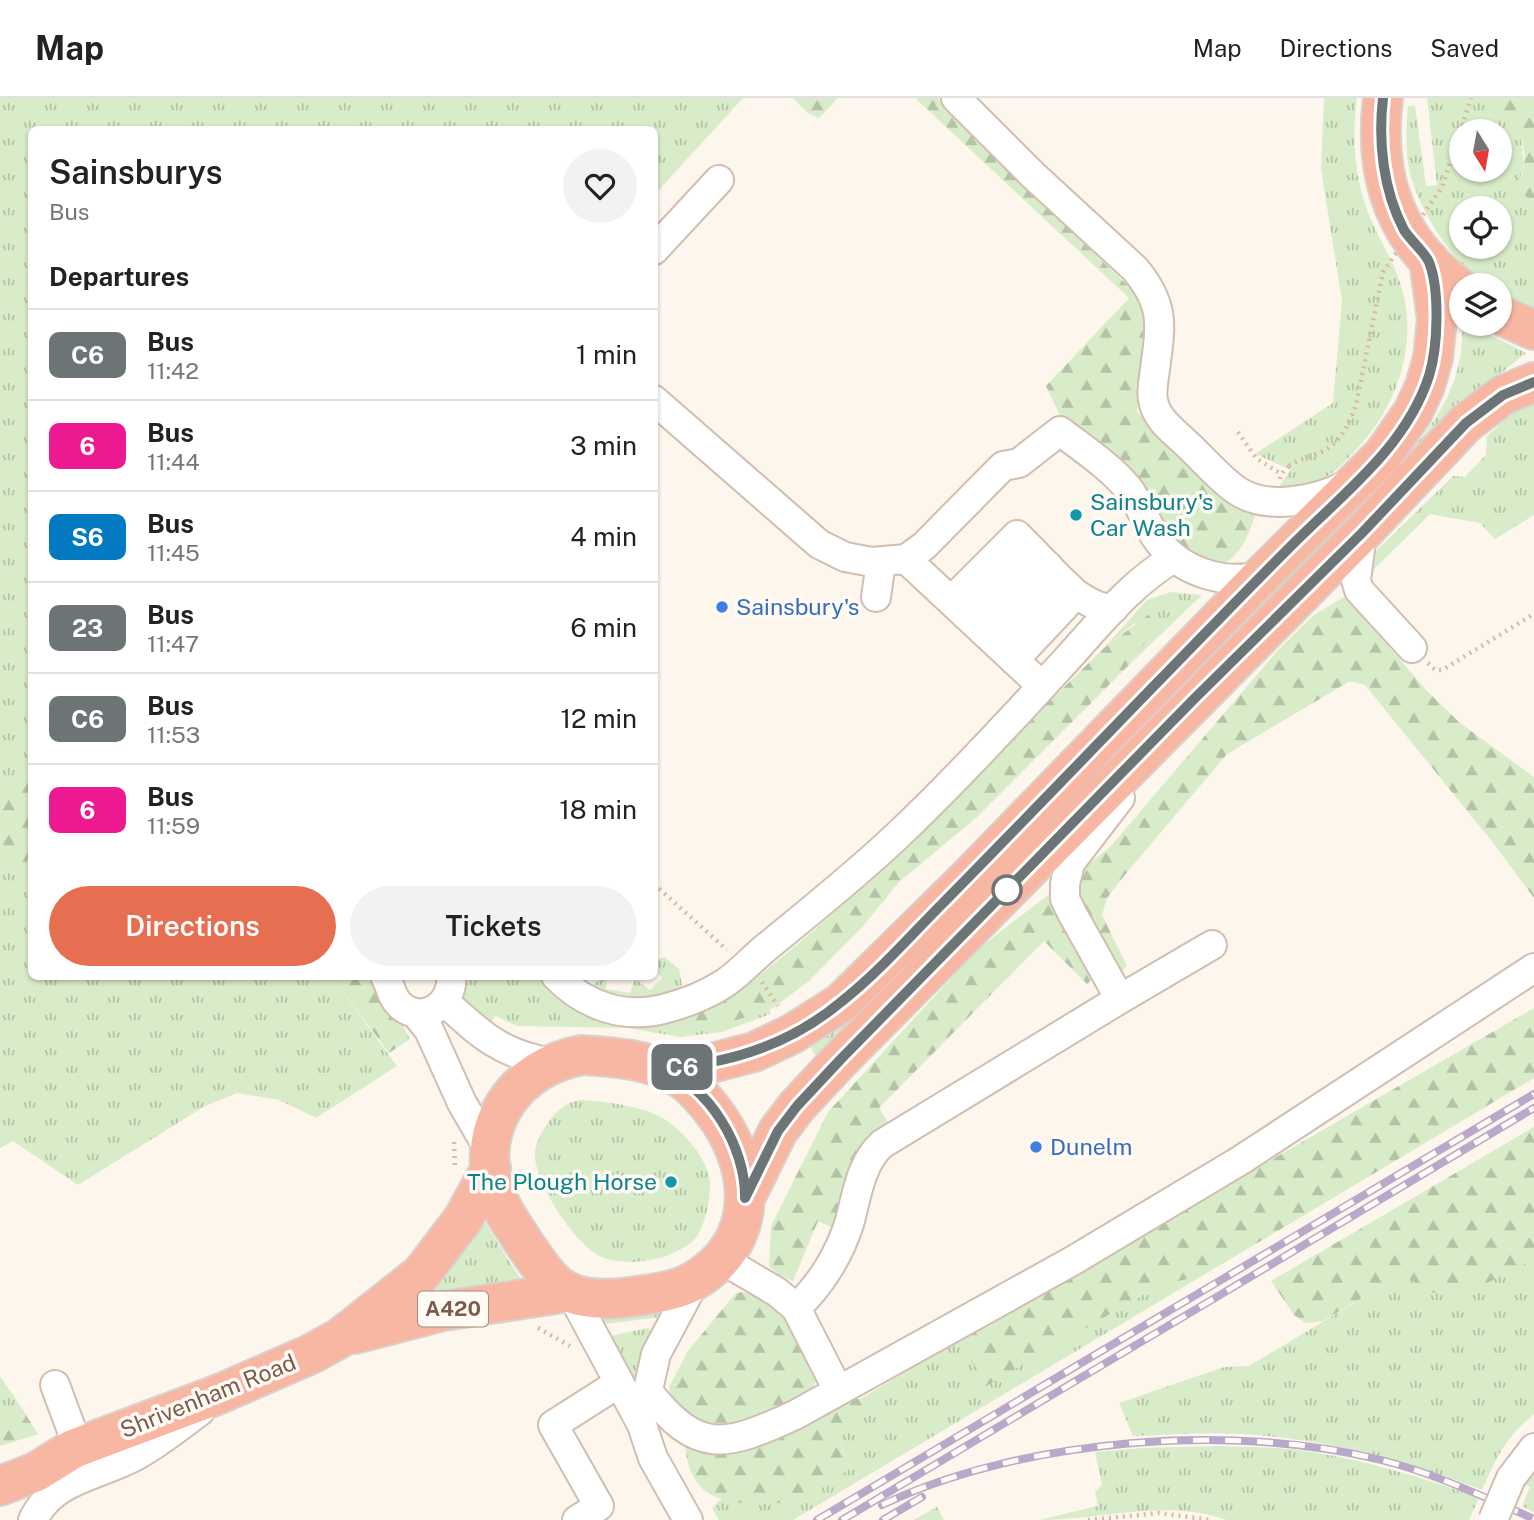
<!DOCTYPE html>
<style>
body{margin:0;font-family:"Public Sans",sans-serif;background:#f2f2f2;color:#222;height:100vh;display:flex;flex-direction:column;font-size:26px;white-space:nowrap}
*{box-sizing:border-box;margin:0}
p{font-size:23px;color:#767676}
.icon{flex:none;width:38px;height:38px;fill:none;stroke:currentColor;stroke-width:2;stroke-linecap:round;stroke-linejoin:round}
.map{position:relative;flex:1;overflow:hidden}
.drawer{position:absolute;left:28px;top:28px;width:630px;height:854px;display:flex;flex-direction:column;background:#fff;border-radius:10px;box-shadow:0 2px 5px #0004}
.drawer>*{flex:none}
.badge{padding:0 14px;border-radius:10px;font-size:24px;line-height:46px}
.needle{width:46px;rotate:169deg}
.buttons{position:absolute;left:1449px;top:21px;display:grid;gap:14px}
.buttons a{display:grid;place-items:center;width:63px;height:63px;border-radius:50%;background:#fff;box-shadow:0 2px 5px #0004;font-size:35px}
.map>.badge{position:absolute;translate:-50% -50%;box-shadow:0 0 0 4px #fff}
h2{padding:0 21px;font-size:26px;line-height:63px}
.round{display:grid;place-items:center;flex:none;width:74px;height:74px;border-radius:37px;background:#f2f2f2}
.overview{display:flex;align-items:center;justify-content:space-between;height:119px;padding:0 21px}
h1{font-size:33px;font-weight:600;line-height:52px}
.action{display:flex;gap:14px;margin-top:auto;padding:14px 21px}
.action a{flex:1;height:80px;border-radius:42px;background:#e76f51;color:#fff;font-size:28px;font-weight:600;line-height:80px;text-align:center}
.action a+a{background:#f2f2f2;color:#222}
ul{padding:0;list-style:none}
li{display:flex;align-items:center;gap:21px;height:91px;padding:0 21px;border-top:2px solid #e0e0e0}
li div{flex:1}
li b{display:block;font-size:26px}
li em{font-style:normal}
li .badge{min-width:77px;font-weight:700;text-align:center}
header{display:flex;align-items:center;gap:42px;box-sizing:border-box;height:98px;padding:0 35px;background:#fff;border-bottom:2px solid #e0e0e0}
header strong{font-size:33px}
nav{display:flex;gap:38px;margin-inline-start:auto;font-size:24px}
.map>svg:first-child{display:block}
.grass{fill:url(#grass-tufts);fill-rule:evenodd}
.forest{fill:url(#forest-firs)}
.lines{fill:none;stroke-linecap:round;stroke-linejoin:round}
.minor-casing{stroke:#d1beb0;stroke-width:32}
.highway-casing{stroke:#dad1cd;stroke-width:42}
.path{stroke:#d9b8a5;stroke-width:4.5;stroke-dasharray:2 5;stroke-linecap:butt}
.minor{stroke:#fff;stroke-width:28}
.highway{stroke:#f7b7a3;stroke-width:38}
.rail-casing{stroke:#b9a8c9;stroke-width:8}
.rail{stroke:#fffaf3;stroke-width:5;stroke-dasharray:16;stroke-linecap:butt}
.minor-bridge-casing{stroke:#d1beb0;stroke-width:32;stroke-linecap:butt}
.path-bridge{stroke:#d9b8a5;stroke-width:4.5;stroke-dasharray:2 5;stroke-linecap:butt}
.minor-bridge{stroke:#fff;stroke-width:28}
.line-casing{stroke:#fff;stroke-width:16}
.line{stroke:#6c7476;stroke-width:10}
.culture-dot{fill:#0f9aa8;stroke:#fffaf3;stroke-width:2.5}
.shop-dot{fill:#3f7fe0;stroke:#fffaf3;stroke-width:2.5}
.stop-dot{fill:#fff;stroke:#6c7476;stroke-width:3.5}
.labels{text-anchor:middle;stroke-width:7;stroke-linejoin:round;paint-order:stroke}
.shield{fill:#fffaf3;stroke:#a28b7f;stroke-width:2}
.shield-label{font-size:21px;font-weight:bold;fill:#7a5c4d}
.culture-label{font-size:23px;fill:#0d838f;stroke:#fffaf3;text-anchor:start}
.shop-label{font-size:23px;fill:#366cbe;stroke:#fffaf3;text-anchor:start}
.street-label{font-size:23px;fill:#7a5c4d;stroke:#fffaf3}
</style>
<header>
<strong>Map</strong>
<nav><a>Map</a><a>Directions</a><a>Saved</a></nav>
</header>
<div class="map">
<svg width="1534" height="1422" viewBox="0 0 1534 1422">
<defs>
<pattern id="grass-tufts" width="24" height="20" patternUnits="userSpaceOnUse" patternTransform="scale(1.75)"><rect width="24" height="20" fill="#d8ecc9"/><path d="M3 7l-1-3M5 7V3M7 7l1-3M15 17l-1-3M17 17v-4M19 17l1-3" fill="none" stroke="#b4c2a5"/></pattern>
<pattern id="forest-firs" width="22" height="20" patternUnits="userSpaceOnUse" patternTransform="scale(1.75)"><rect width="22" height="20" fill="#d8ecc9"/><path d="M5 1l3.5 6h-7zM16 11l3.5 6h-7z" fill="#b4c2a5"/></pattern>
</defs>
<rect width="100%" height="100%" fill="#fdf6ec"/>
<g class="grass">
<polygon points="0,0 743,0 655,96 654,32 32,32 31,675 0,703"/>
<path d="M1324,0H1357C1352,35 1354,72 1365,106C1373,132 1389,154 1398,179C1420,235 1401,301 1363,344C1332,378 1325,387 1278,390L1291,372L1255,356L1333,305L1342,203L1321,71Z"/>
<path d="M1427,0H1494L1509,17L1521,42L1524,66L1520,80L1526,99L1534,102V210L1500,194V187C1463,187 1419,111 1411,79C1405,56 1406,32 1408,8L1415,7L1426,88L1437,87ZM1461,33H1500V72H1461ZM1461,110H1500V149H1461Z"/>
<path d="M1462,226H1470L1526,255L1480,292L818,962L809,946L975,792L1392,374C1432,330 1465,289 1462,226Z"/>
<polygon points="1534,304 1534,417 1495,441 1480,425 1430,416 1367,478 1370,459 1453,378 1465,379 1486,357 1487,338 1517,310"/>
<polygon points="1171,494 1202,497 1129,567 1145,545 1135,525 1104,550 1147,502"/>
<polygon points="31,761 32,878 332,879 397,968 316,1020 279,1002 237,995 205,1008 78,1087 13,1043 0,1050 0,766 16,768"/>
<path d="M664,859L679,871L682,887C673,902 629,903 613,899C599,896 585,885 572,879H583L592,888L602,879H607L606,891L630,895L635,881L650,892L662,880L655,872V862Z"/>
<path d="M466,879H537L567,908L595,922L616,927H647L691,916L756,915L769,911L771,916L722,934L680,939L628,930L517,928L495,918L489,929C473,914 457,903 466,879Z"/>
<path d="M581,1002C607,1004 636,1007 659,1018C679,1028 704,1056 709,1078C713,1094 705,1133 692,1144C689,1147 683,1150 679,1152C658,1164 624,1168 602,1159C575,1147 538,1089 535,1060C533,1044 552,1014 566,1007C570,1004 577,1003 581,1002Z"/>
<path d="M485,1124L514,1171L527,1189L416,1200C448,1175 462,1158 485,1124Z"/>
<path d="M1534,1160V1316C1504,1342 1498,1356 1482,1392C1404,1362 1325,1341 1241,1336C1205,1334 1169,1337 1133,1338L1119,1305L1224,1269L1249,1268L1406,1174L1520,1168Z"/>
<polygon points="1202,1178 793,1422 719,1422 712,1410 722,1400 730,1403 792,1402 850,1371 837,1334 863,1314 866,1305 860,1301 959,1242 986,1287 1160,1187"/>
<polygon points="665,1212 662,1219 605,1226 600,1218"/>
<polygon points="648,1230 654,1233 639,1293 610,1238"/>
<polygon points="0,1278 21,1309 0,1316"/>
<path d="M1220,1348C1250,1349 1281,1349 1312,1354C1368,1363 1425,1380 1479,1400L1469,1422H1227C1165,1400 1102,1422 1039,1422L1098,1408L1095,1394L1102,1387L1095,1354L1143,1350Z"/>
<polygon points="1534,1375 1534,1415 1522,1408 1530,1389 1525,1386"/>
<polygon points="937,1409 944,1422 913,1422"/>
</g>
<g class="forest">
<polygon points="793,0 838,0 819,20 808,15"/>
<path d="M915,0H938L1003,68L1146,205L1137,314L1255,417C1247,443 1239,459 1215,472L1184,457L1143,394L1076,339L1060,318L1046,288L1129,200Z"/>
<path d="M1494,0H1534V102L1526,99C1514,80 1528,71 1524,52C1519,29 1506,18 1494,0Z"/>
<path d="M1349,496L1353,507L1427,593L1460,625L1534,679V800L1494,746L1365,587L1350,583L1227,656L1124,778L1107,800L1102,817L1127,868L1122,873C1108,871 1097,877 1087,886L1044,843L879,1010L889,1026L833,1130L818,1123L793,1183L777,1176L769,1168L771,1128L828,1014L978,851L1110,749L1279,551L1314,517Z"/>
<polygon points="1148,517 1156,519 1145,545 1129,567 977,719 899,784 864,827 809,883 773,910 728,925 699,931 684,923 691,916 726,900 755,881 798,846 900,755 970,681 1104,550"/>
<polygon points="31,675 31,761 16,768 0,766 0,703"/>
<polygon points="332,879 367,879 397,918 410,941 389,955"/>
<polygon points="1534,910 1534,980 1202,1178 1160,1187 986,1288 959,1242"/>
<path d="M1534,1029V1160C1506,1176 1453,1209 1421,1190C1416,1187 1410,1179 1406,1174L1323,1223L1306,1225L1294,1217L1271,1183Z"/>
<polygon points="741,1194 767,1200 788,1222 821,1273 810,1295 736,1334 694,1330 672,1311 669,1289 688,1253 735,1196"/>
<path d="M848,1301H860L866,1305L863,1314L837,1334L850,1371C834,1380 804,1399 788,1403C766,1409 717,1407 701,1389C690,1378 685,1358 685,1344L761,1345L775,1342Z"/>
<polygon points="21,1309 38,1336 0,1348 0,1316"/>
</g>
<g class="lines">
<g class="minor-casing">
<g id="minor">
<path d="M956,0L1033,77L1135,171C1165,207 1161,227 1155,271C1154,281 1151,293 1153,302C1156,322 1176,335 1189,348C1204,362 1219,380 1236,392C1266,413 1317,403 1348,386"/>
<polyline points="654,152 719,82"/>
<path d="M654,302L819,446L845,459L872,464L906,461L924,448L1003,368L1019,365L1060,333C1082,350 1108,367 1127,389C1141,406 1146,428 1160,445C1182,474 1228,489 1263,476"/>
<polyline points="1362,435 1356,482 1359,492 1412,550"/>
<polyline points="906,461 1042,588"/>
<polyline points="876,499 881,464"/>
<polyline points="951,503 1017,437 1061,482"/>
<polyline points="966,517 1032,452"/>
<polyline points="983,533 1048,468"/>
<polyline points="998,547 1061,482 1075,495"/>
<path d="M1014,562L1076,496C1087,503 1100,512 1114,510"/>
<polyline points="1120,700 1070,765 1065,786 1065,801 1073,817 1120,901"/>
<path d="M385,878C391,888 391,899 400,907C423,928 454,906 451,878"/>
<path d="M556,878C585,908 625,922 667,910C686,905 708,896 725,885C741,874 754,859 769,847C813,811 857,776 898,737C953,685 1005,629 1056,573C1093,534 1127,487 1174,460"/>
<path d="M445,904C481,937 502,957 553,965"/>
<polyline points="416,916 429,932 462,1005 491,1055"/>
<polyline points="721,1161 777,1194 796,1210 838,1292"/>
<polyline points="571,1195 642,1327 653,1360 688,1422"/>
<path d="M796,1210C820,1188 839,1157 849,1126C857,1098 860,1066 882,1046L1120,901L1212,847"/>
<polyline points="55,1287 78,1349"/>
<path d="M647,1292C698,1358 725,1349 795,1317L1074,1162L1241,1062L1534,870"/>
<polyline points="644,1310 656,1256 695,1183"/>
<polyline points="1511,1380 1534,1350"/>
<path d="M33,1422C53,1380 100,1378 137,1357C159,1345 180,1328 200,1313"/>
<polyline points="577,1422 599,1408 553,1327 619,1285"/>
</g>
</g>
<g class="highway-casing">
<g id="highway">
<path d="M1383,0C1373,79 1396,144 1461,191"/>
<polyline points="1500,217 1534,232"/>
<path d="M582,957C613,959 648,961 675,977C689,984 700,997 710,1009C755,1065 763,1142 694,1183C679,1192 661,1195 644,1197C621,1201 592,1204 570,1195C550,1186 536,1162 524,1145C514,1129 501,1112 495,1094C474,1027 516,969 582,957Z"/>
<polyline points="660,970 696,969 754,954 792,936 841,905 968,780 1263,476 1383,357 1413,314 1425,288 1433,260 1437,221 1429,162"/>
<polyline points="745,1100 778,1033 797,1008 840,962 1362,435 1466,325 1503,297 1534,284"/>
<polyline points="355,1236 443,1213 569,1194"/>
<polyline points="0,1388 36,1374 73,1351 217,1297 311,1256 340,1240 421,1176 463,1121 491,1070"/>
</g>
</g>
<g class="path">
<polyline points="1238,334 1256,360 1281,376"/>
<polyline points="1280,381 1281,376 1289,368"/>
<polyline points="1428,565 1435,572 1442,572 1534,516"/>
<polyline points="654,786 727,852"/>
<polyline points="762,884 778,908"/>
<polyline points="454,1044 455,1070"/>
<polyline points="538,1230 570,1248"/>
<polyline points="1088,1422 1159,1415 1211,1422"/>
</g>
<use href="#minor" class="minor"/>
<use href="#highway" class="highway"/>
<g class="rail-casing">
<g id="rail">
<path d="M882,1407C1019,1341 1234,1324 1381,1362C1434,1375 1484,1399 1534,1421"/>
<polyline points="817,1422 1534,996"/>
<polyline points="842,1422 1534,1010"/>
<polyline points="883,1422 922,1399"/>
</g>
</g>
<use href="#rail" class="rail"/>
<g class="minor-bridge-casing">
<polyline id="minor-bridge" points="1493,1422 1511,1380"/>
</g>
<path class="path-bridge" d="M1289,368C1299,361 1308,359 1319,355C1340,347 1349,326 1356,307L1383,174L1442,89L1471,0"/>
<use href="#minor-bridge" class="minor-bridge"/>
</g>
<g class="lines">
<g class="line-casing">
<path id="line" d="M1383,0C1378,44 1383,92 1404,132C1411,143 1424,153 1429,164C1440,192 1438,249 1429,278C1405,351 1341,397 1289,450C1243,496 1197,544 1151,591C1082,662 1013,734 943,805C910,838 878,875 841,904C788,948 727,967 660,970C708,986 746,1049 745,1100L778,1033L797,1008L840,962L1195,600L1362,435L1466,325L1503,297L1534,284"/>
</g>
<use href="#line" class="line"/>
</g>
<g class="culture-dot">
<circle cx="1076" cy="417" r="7"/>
<circle cx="671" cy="1084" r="7"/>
</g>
<g class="shop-dot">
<circle cx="722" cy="509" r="7"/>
<circle cx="1036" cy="1049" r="7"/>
</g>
<circle class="stop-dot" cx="1007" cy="792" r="14"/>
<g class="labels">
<rect class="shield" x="418" y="1193.5" width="70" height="35" rx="5"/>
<g class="shield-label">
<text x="453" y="1218">A420</text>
</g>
<g class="culture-label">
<text x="1090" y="412">Sainsbury's<tspan x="1090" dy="26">Car Wash</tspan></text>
<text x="657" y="1092" text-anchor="end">The Plough Horse</text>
</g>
<g class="shop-label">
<text x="736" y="517">Sainsbury's</text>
<text x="1050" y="1057">Dunelm</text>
</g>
<g class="street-label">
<text transform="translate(208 1298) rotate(-22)" y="8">Shrivenham Road</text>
</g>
</g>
</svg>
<div class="buttons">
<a><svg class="needle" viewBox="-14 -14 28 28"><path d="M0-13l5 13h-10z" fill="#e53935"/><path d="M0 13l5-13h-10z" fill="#767676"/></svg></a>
<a><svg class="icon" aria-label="locate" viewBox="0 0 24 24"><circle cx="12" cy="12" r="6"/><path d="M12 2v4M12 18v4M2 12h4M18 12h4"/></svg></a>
<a><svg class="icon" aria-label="layers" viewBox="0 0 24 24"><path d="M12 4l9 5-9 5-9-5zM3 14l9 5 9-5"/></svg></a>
</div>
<b class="badge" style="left:682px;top:969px;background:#6c7476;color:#fff">C6</b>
<section class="drawer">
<div class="overview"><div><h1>Sainsburys</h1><p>Bus</p></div><a class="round"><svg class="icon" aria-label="heart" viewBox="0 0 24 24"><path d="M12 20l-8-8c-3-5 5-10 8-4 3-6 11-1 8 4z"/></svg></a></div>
<h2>Departures</h2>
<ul>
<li><span class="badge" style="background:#6c7476;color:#fff">C6</span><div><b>Bus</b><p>11:42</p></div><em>1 min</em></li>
<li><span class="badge" style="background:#ed1990;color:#fff">6</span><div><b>Bus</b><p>11:44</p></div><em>3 min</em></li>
<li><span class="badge" style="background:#0279c1;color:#fff">S6</span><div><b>Bus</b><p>11:45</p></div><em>4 min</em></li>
<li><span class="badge" style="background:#6c7476;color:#fff">23</span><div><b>Bus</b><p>11:47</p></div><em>6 min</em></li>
<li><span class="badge" style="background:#6c7476;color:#fff">C6</span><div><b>Bus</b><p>11:53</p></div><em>12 min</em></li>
<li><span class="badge" style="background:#ed1990;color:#fff">6</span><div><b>Bus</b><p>11:59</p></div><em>18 min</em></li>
</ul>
<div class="action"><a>Directions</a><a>Tickets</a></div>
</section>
</div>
